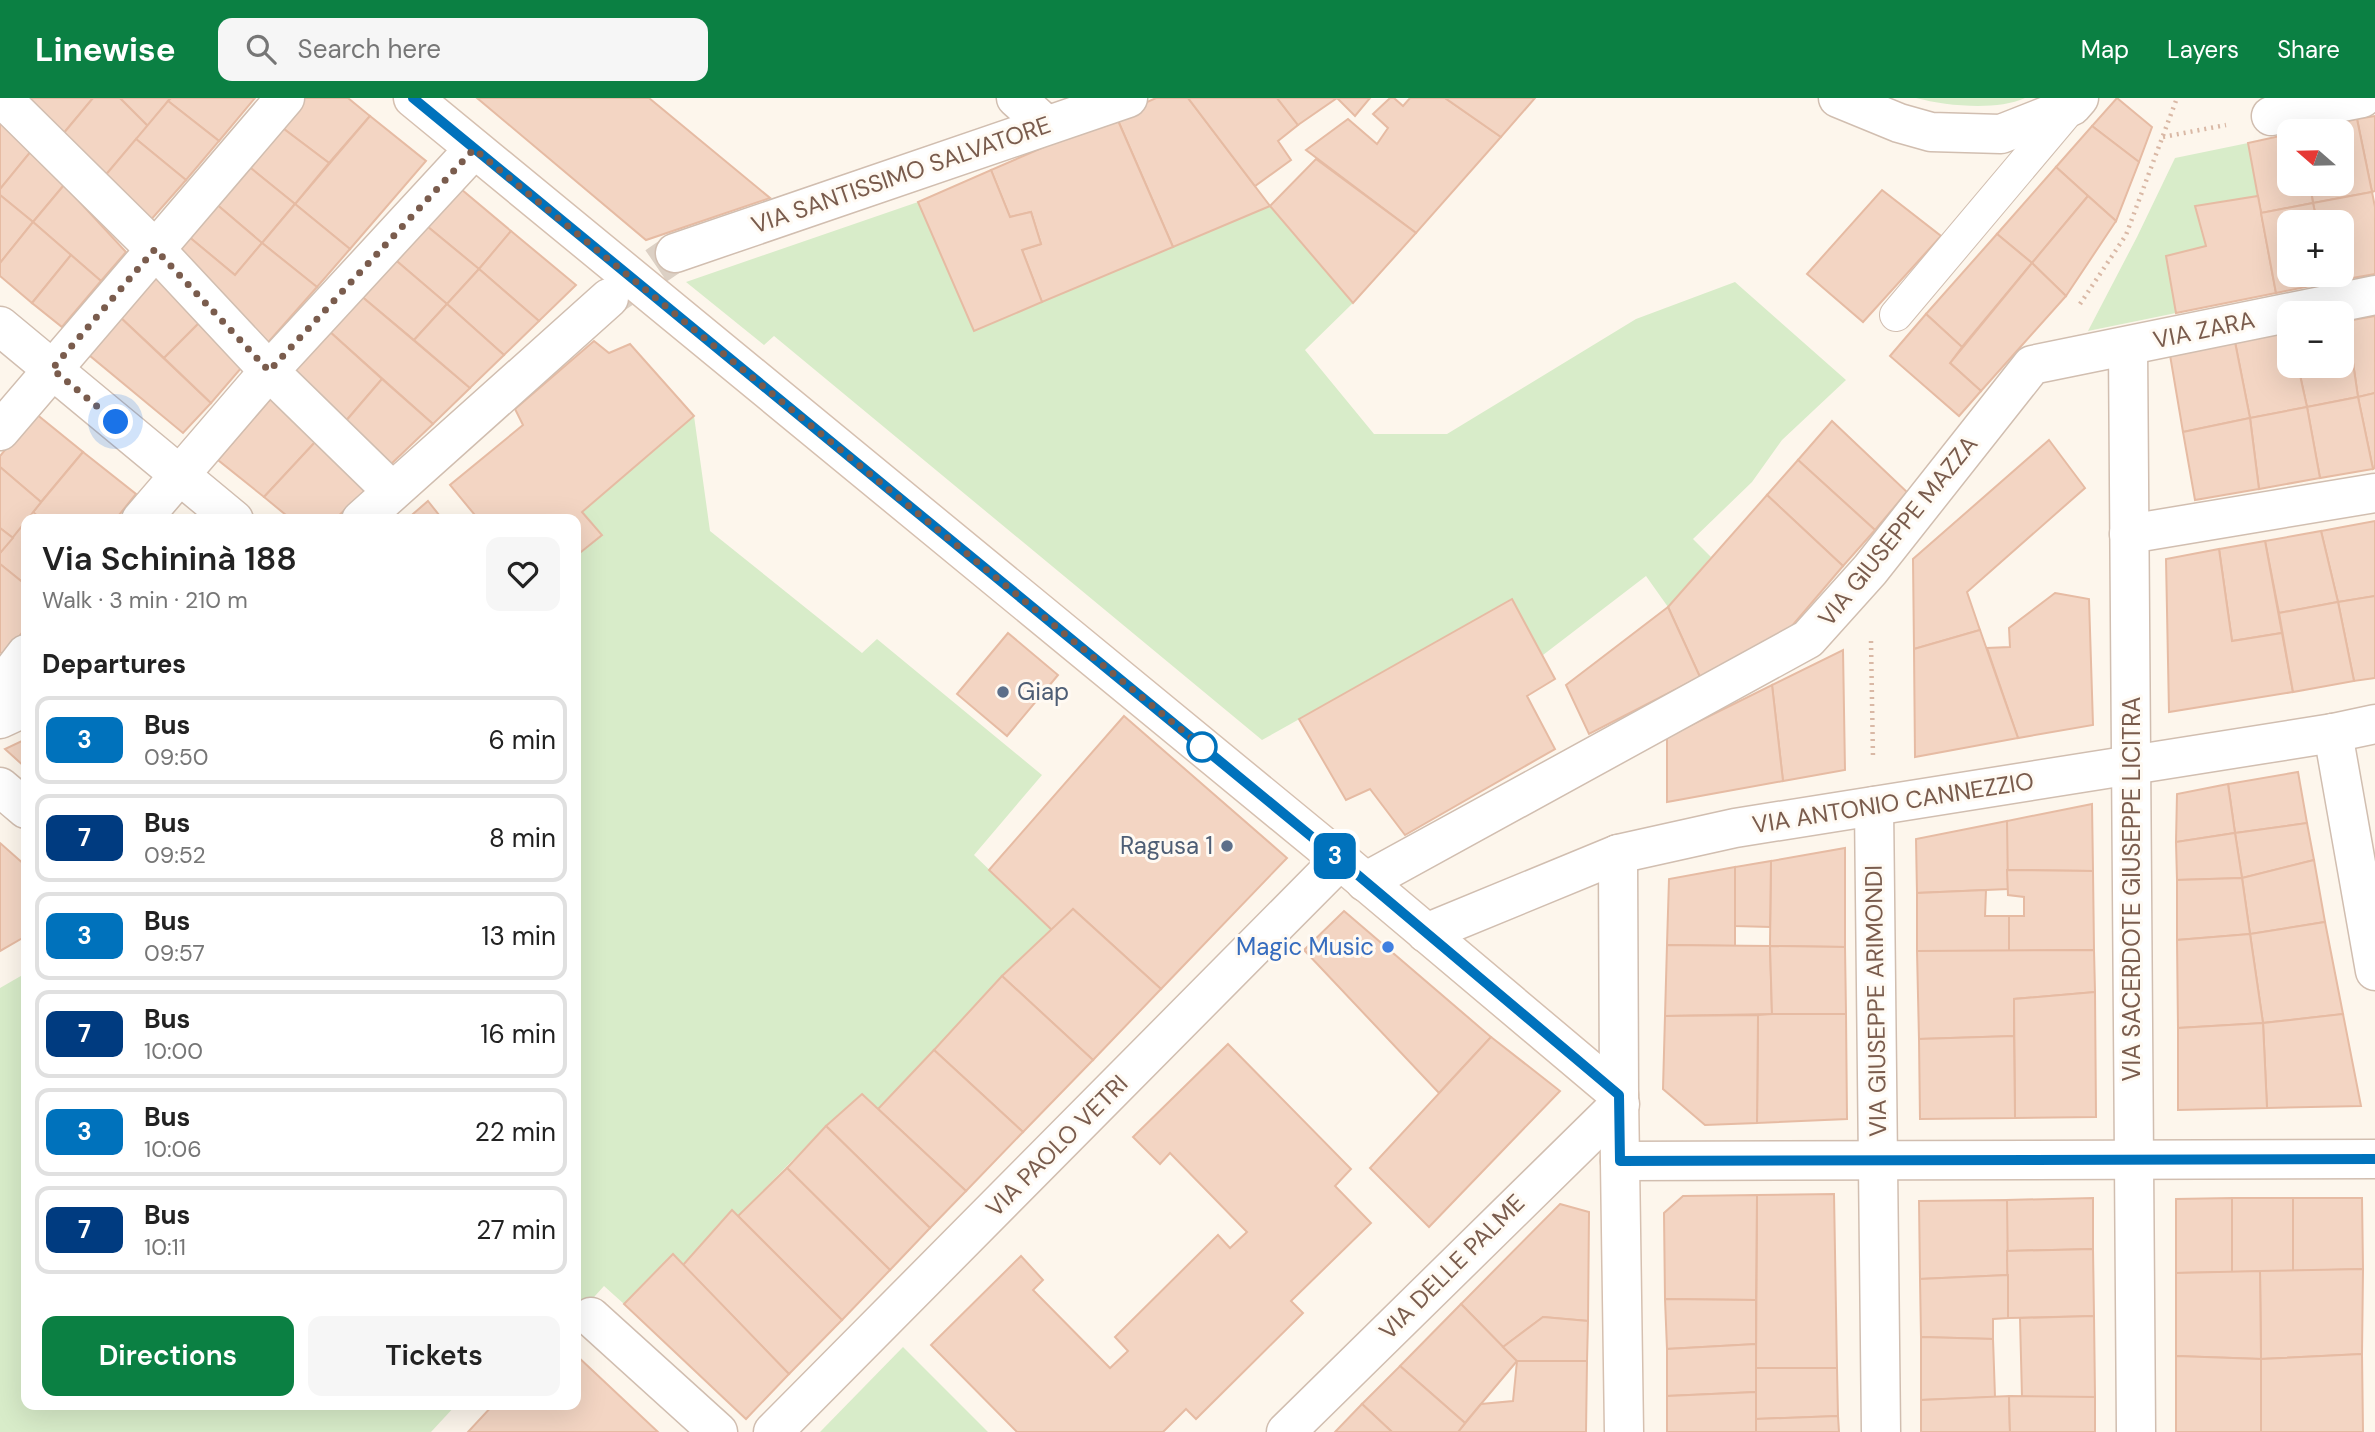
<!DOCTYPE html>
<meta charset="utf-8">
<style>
body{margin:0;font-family:"DM Sans",sans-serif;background:#f6f6f6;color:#222;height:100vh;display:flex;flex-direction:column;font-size:26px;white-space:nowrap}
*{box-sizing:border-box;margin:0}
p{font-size:23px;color:#767676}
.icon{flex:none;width:38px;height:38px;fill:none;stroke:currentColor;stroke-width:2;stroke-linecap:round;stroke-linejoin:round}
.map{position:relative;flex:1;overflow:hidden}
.drawer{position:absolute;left:21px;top:416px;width:560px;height:896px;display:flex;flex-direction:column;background:#fff;border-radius:14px;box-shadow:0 7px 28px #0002}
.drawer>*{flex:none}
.badge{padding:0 14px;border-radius:10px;font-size:24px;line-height:46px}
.needle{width:46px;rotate:290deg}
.controls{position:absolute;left:2277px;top:21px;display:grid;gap:14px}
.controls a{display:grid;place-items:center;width:77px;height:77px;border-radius:14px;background:#fff;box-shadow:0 7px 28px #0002;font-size:35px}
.you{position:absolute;width:35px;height:35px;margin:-18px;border:5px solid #fff;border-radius:50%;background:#1a73e8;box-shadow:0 0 0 10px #1a73e833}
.map>.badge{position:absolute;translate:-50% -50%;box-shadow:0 0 0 4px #fff}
h2{padding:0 21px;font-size:26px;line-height:63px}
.round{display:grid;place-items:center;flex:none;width:74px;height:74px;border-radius:14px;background:#f6f6f6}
.head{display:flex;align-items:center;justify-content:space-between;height:119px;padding:0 21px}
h1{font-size:33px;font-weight:600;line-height:52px}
.button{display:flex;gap:14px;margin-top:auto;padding:14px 21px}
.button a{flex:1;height:80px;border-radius:14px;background:#0b8043;color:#fff;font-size:28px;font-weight:600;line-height:80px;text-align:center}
.button a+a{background:#f6f6f6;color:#222}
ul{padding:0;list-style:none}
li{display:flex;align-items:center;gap:21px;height:88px;margin:0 14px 10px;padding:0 7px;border:4px solid #e0e0e0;border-radius:14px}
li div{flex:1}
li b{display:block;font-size:26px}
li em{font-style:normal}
li .badge{min-width:77px;font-weight:700;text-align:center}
header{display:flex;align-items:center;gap:42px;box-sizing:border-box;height:98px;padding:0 35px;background:#0b8043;color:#fff}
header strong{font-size:33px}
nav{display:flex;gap:38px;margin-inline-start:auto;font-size:24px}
.search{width:490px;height:63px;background:#f6f6f6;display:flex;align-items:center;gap:18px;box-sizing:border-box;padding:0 24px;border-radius:14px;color:#767676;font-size:26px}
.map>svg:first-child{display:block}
.green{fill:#d8ecc9}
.building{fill:#f3d5c3;stroke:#e6bba3;stroke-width:2}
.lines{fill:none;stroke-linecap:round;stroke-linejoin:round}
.street-tunnel{stroke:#dcd0c4;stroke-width:38;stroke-dasharray:38 19;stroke-linecap:butt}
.lane-casing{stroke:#d1beb0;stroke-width:34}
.street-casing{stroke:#d1beb0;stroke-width:41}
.secondary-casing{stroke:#d6c0b0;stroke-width:41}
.path{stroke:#d9b8a5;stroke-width:4.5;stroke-dasharray:2 5;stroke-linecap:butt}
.lane{stroke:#fff;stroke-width:32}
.street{stroke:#fff;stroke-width:38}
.secondary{stroke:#fff;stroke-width:38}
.line-casing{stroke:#fff;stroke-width:16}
.line{stroke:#0072bc;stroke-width:10}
.walk{stroke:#7a5c4d;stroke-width:7;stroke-dasharray:0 12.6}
.service-dot{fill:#5c6f8a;stroke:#fffaf3;stroke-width:2.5}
.stop-dot{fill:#fff;stroke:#0072bc;stroke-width:3.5}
.shop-dot{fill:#3f7fe0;stroke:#fffaf3;stroke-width:2.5}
.labels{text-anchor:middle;stroke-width:6;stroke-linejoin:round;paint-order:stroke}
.street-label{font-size:24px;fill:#7a5c4d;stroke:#fffaf3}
.service-label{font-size:24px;fill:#4e5e75;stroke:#fffaf3;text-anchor:start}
.shop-label{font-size:24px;fill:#366cbe;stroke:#fffaf3;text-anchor:end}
</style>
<header>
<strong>Linewise</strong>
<div class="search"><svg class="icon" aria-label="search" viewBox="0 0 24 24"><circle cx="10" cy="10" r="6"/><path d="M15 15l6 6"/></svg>Search here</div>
<nav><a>Map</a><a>Layers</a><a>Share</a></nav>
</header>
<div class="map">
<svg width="2375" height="1334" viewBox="0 0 2375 1334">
<rect width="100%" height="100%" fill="#fdf6ec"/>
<g class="green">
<path d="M1916,0H2025C1996,13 1947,8 1916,0Z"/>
<polygon points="2248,45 2258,98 2195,109 2206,148 2166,158 2176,215 2088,233 2137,139 2175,60"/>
<polygon points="918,104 974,233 1270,108 1353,205 1305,252 1374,336 1447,336 1636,221 1735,184 1846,282 1782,342 1752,384 1693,441 1711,459 1668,509 1646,478 1543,557 1512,502 1262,642 774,238 764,247 686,184"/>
<polygon points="694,318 710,433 862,555 877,541 1042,677 974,757 1052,832 878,1011 826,1028 738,1118 732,1112 683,1167 673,1157 624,1206 604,1188 576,1219 576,458 601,437 582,414"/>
<polygon points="26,875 26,1307 456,1307 431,1334 0,1334 0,890"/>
<polygon points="903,1249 988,1334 820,1334"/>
</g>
<g class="building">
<polygon points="28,0 93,0 63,36"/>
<polygon points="93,0 120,0 148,28 104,79 63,36"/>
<polygon points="120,0 171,0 148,28"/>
<polygon points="171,0 255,0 219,43 168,3"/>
<polygon points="304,0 348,0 370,18 329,65 280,28"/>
<polygon points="477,0 649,0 770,100 646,142"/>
<polygon points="1156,0 1188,0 1270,108 1173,149 1116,18"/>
<polygon points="1188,0 1277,0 1298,27 1278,43 1291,62 1255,88"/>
<polygon points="1277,0 1337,0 1298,27"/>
<polygon points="1337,0 1370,0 1355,18"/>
<polygon points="1390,0 1394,0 1403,8 1410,0 1445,0 1501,39 1416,135 1306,52 1348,21 1377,46 1388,30 1373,16"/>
<polygon points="1445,0 1535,0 1501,39"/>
<polygon points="2117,0 2152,29 2139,64 2092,28"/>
<polygon points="168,3 219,43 186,82 136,41"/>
<polygon points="370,18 426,63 350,151 295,106"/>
<polygon points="1116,18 1173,149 1042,204 1022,152 1041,146 1031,114 1010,119 991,72"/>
<polygon points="2375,18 2375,93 2372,94 2357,21"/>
<polygon points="0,19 32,52 0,91"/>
<polygon points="2357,21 2372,94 2313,105 2310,86 2342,86 2342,33 2302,33"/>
<polygon points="280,28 329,65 295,106 247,67"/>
<polygon points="2092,28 2139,64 2116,123 2056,69"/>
<polygon points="2289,36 2289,86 2310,86 2313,105 2261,115 2248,45"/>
<polygon points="136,41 186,82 149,124 104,79"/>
<polygon points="32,52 64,87 33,124 0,97 0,91"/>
<polygon points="1316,61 1416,135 1353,205 1270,108"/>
<polygon points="247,67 295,106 262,145 215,105"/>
<polygon points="2056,69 2088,98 2032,165 1997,136"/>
<polygon points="991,72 1010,119 1031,114 1041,146 1022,152 1042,204 974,233 918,104"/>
<polygon points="455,86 511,133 479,171 422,124"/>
<polygon points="64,87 126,154 101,183 33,124"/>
<polygon points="1882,92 1941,138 1863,224 1807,176"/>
<polygon points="2372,94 2375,109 2375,176 2330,184 2329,177 2342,177 2342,124 2317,124 2313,105"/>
<polygon points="0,97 33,124 0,165"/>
<polygon points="2088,98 2116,123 2066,198 2032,165"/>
<polygon points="2258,98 2276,195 2176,215 2166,158 2206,148 2195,108"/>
<polygon points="215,105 262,145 235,177 188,138"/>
<polygon points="2313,105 2317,124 2289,124 2289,177 2329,177 2330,184 2276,195 2261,115"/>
<polygon points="295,106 350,151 317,189 262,145"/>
<polygon points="33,124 71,157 32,205 0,178 0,165"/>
<polygon points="422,124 479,171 447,206 392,159"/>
<polygon points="511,133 576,187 539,223 479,171"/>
<polygon points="1997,136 2032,165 1962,249 1926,216"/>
<polygon points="188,138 235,177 262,145 317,189 264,249 177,151"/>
<polygon points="71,157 101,183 62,229 32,205"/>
<polygon points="392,159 447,206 414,242 360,197"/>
<polygon points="2032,165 2066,198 1981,293 1950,265"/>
<polygon points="479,171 539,223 504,257 447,206"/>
<polygon points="157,175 201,223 164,260 120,219"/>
<polygon points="360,197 470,290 433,326 329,233"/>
<polygon points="447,206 504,257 470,290 414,242"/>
<polygon points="1926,216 1962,249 1950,265 1981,293 1959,318 1890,258"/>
<polygon points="2375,218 2375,295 2358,299 2347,223"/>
<polygon points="120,219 211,305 183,335 89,257"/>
<polygon points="201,223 242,269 211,305 164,260"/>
<polygon points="2347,223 2358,299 2307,309 2298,268 2342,268 2342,224"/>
<polygon points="329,233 382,281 345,324 294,272"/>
<polygon points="2289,234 2289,268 2298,268 2307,309 2250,320 2235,244"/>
<polygon points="594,243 609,255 630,246 694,318 582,414 602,437 576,458 576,422 479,422 450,387 523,327 515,311"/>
<polygon points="2235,244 2250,320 2183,334 2170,257"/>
<polygon points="382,281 433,326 389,368 345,324"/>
<polygon points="2375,295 2375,370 2373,371 2358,299"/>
<polygon points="273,298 317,342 264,399 218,362"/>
<polygon points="2358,299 2373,371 2320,380 2307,309"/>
<polygon points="2307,309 2320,380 2259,391 2250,320"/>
<polygon points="35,315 83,354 41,404 0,369 0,358"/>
<polygon points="2250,320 2259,391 2195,402 2183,334"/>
<polygon points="1832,323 1907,394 1875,432 1798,362"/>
<polygon points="317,342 365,393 334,422 292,422 264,399"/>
<polygon points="2049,342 2085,390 1967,494 1980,532 1914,551 1913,461"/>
<polygon points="83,354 136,396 115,422 42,422 33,414"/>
<polygon points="1798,362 1875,432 1843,468 1767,397"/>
<polygon points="0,369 41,404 13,440 0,430"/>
<polygon points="1767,397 1843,468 1786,535 1700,579 1668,509"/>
<polygon points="428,403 443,422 406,422"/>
<polygon points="26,423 26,487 0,466 0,455"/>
<polygon points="2375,423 2375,498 2338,504 2321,433"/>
<polygon points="0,430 13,440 0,455"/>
<polygon points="2321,433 2338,504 2279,515 2265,443"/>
<polygon points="2265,443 2282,535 2232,543 2219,451"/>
<polygon points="2219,451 2232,543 2282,535 2293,594 2169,614 2166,461"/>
<polygon points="0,466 26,487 26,530 4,557 0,554"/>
<polygon points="2055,495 2089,501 2093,627 2018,640 1987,550 2010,549 2009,530"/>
<polygon points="2375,498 2375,580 2354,583 2338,504"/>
<polygon points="1512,501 1555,581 1527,598 1555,651 1405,737 1370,691 1346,702 1299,621"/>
<polygon points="2338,504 2354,583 2293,594 2279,515"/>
<polygon points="1668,509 1700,579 1589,636 1566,587"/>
<polygon points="1980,532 2018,640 1915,659 1914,551"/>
<polygon points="1008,535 1058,577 1007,638 957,596"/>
<polygon points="1843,552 1845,672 1783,683 1772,587"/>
<polygon points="1772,587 1783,683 1667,704 1667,639"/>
<polygon points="1124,618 1287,760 1161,891 1073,811 1052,832 989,772"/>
<polygon points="26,641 26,670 5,651"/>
<polygon points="2298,674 2307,725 2235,735 2228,686"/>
<polygon points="2228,686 2235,735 2176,744 2177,696"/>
<polygon points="2092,706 2093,773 2007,772 2007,723"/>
<polygon points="2007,723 2008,791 1917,795 1916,741"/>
<polygon points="2307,725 2314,762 2242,780 2235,735"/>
<polygon points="2235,735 2242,780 2177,782 2176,744"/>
<polygon points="0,745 26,768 26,838 0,853"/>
<polygon points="1845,750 1845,849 1770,848 1771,763"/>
<polygon points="2314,762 2325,824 2250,836 2242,780"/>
<polygon points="1771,763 1770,829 1735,828 1735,769"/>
<polygon points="1735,769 1735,848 1667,847 1669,781"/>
<polygon points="2007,772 2093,773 2094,852 2009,853 2009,818 2024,818 2024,799 2008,797"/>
<polygon points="2242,780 2250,836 2177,842 2177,782"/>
<polygon points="1986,792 1985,818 2009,818 2009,853 1917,853 1917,795"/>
<polygon points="1073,811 1161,891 1093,962 1002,878"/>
<polygon points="1344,813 1491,939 1439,995 1304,852"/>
<polygon points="2325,824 2343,916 2263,925 2250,836"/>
<polygon points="2250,836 2263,925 2178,930 2177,842"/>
<polygon points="1667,847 1770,848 1772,916 1665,918"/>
<polygon points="1770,848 1845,849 1846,916 1772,916"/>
<polygon points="2094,852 2095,894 2014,901 2014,938 1919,941 1917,853"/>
<polygon points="1002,878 1093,962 1023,1034 934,952"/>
<polygon points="2095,894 2096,1019 2015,1020 2014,901"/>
<polygon points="1772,916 1846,916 1847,1021 1757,1025 1758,917"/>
<polygon points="2343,916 2361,1008 2267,1010 2263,925"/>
<polygon points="1758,917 1757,1025 1705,1027 1663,991 1665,918"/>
<polygon points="2263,925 2267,1010 2178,1012 2178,930"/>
<polygon points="2014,938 2015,1020 1920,1021 1919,941"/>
<polygon points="1491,939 1560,993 1429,1129 1370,1070"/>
<polygon points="1228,946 1351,1071 1335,1088 1371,1125 1291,1203 1303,1215 1196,1321 1186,1311 1163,1334 1017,1334 931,1247 1021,1158 1043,1182 1033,1192 1110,1270 1128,1253 1115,1239 1218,1137 1230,1150 1247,1134 1170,1055 1160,1066 1133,1039"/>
<polygon points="934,952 1023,1034 966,1093 878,1011"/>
<polygon points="862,996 966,1093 930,1130 826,1028"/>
<polygon points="826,1028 930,1130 890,1172 787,1070"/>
<polygon points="787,1070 890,1172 842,1222 738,1118"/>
<polygon points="1834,1096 1837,1270 1756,1270 1757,1097"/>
<polygon points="1757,1097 1756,1202 1665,1201 1664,1115 1683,1098"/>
<polygon points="2093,1100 2093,1151 2007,1153 2007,1102"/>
<polygon points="2232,1100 2232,1174 2176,1175 2176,1101"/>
<polygon points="2232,1100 2293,1100 2293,1173 2232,1174"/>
<polygon points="2293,1100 2362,1100 2363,1171 2293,1173"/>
<polygon points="2007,1102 2008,1177 1920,1181 1919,1103"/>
<polygon points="1560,1106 1589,1114 1588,1223 1543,1219 1503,1249 1461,1206"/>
<polygon points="732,1112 842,1222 789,1276 683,1167"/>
<polygon points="2093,1151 2094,1218 2008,1220 2007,1153"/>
<polygon points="673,1156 789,1276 746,1321 624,1206"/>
<polygon points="2363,1171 2362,1256 2261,1261 2260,1173"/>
<polygon points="2260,1173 2261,1261 2176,1258 2176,1175"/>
<polygon points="2008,1177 2008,1220 1993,1221 1993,1241 1921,1239 1920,1181"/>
<polygon points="1665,1201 1756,1202 1756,1246 1667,1251"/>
<polygon points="1461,1206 1517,1263 1465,1325 1400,1268"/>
<polygon points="2094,1218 2095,1299 2022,1299 2020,1220"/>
<polygon points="1543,1219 1588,1223 1587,1263 1517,1263 1503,1249"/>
<polygon points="1921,1239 1993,1241 1995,1299 1921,1302"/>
<polygon points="1756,1246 1756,1294 1667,1298 1667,1251"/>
<polygon points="2362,1256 2363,1334 2261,1334 2261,1261"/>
<polygon points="576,1257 658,1334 468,1334 493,1307 576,1307"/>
<polygon points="2176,1258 2261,1261 2261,1334 2176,1334"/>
<polygon points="1517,1263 1587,1263 1586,1334 1458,1334 1481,1306 1513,1303"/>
<polygon points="1400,1268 1465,1325 1458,1334 1392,1334 1362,1306"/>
<polygon points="1756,1270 1837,1270 1838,1318 1756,1321"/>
<polygon points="1756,1294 1756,1334 1667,1334 1667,1298"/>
<polygon points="2009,1298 2010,1334 1921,1334 1921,1302"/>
<polygon points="2009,1298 2095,1299 2095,1334 2010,1334"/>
<polygon points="1362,1306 1392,1334 1335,1334"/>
<polygon points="1838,1318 1839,1334 1756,1334 1756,1321"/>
</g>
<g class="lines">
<polyline class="street-tunnel" points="609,200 675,155"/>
<g class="lane-casing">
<polyline id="lane" points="1896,217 2072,8"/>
</g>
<g class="street-casing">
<g id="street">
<polyline points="2,0 155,151 269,273 392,393"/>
<polyline points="1016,0 1046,27"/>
<polyline points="1838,0 1899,25 1931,34 2001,36 2072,8 2079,0"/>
<polyline points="2271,18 2362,0"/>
<polyline points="675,155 1128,0"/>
<polyline points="0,228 234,422"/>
<polyline points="2128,248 2136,1334"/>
<polyline points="0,333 285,0"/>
<polyline points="141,422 269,273 474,51"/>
<polyline points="361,422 609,200"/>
<polyline points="2129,436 2375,395"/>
<polyline points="0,590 26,556"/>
<polyline points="0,621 26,609"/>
<polyline points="2333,635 2375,873"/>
<polyline points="0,689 26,711"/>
<polyline points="1874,708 1881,1334"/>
<polyline points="1618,756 1619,997"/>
<polyline points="1365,784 1808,541 1870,472 2032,267 2375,197"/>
<polyline points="1426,835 1618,756 1735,730 2333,635 2375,626"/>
<polyline points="1620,1063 2375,1061"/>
<polyline points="591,1219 718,1334"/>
<polyline points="773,1334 1340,762"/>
<polyline points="1286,1334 1620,1006"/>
</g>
</g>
<g class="secondary-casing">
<polyline id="secondary" points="413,0 1340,762 1619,997 1624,1334"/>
</g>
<g class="path">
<polyline points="2163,39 2226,27"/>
<polyline points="2080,206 2126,137 2177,0"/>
<polyline points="1871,543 1873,660"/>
</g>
<use href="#lane" class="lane"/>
<use href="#street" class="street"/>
<use href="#secondary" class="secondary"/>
</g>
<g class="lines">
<g class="line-casing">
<polyline id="line" points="413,0 1340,762 1619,997 1620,1063 2375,1061"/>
</g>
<use href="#line" class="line"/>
<polyline class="walk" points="116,324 52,271 155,151 269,273 474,51 1211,656 1202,649"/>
</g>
<g class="service-dot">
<circle cx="1003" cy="594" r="7"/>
<circle cx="1227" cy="748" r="7"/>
</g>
<circle class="stop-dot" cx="1202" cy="649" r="14"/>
<circle class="shop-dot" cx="1388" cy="849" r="7"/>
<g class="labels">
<g class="street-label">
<text transform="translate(901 77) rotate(-19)" y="8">VIA SANTISSIMO SALVATORE</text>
<text transform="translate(2204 232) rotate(-12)" y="8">VIA ZARA</text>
<text transform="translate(1898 433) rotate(-51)" y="8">VIA GIUSEPPE MAZZA</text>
<text transform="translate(1893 705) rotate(-9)" y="8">VIA ANTONIO CANNEZZIO</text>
<text transform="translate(2132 791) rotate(-90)" y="8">VIA SACERDOTE GIUSEPPE LICITRA</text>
<text transform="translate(1876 903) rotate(-91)" y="8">VIA GIUSEPPE ARIMONDI</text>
<text transform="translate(1057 1048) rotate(-45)" y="8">VIA PAOLO VETRI</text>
<text transform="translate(1452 1169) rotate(-45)" y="8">VIA DELLE PALME</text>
</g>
<g class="service-label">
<text x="1017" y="602">Giap</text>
<text x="1213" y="756" text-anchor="end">Ragusa 1</text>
</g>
<g class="shop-label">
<text x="1374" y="857">Magic Music</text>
</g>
</g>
</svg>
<div class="controls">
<a><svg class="needle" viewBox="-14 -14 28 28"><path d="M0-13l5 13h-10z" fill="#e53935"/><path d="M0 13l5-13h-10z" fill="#767676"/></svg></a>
<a>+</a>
<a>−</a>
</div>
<div class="you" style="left:116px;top:324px"></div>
<b class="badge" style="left:1335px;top:758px;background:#0072bc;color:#fff">3</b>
<section class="drawer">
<div class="head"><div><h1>Via Schininà 188</h1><p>Walk · 3 min · 210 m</p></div><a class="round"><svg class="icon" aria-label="heart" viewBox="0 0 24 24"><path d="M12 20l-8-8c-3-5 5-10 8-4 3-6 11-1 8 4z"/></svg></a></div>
<h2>Departures</h2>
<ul>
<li><span class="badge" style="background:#0072bc;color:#fff">3</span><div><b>Bus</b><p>09:50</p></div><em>6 min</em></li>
<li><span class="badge" style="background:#003b80;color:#fff">7</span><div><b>Bus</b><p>09:52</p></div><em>8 min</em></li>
<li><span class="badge" style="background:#0072bc;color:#fff">3</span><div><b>Bus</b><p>09:57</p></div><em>13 min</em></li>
<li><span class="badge" style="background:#003b80;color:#fff">7</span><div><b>Bus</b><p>10:00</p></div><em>16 min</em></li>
<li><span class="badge" style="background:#0072bc;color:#fff">3</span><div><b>Bus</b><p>10:06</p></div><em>22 min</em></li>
<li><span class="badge" style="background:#003b80;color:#fff">7</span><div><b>Bus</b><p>10:11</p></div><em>27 min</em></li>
</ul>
<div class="button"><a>Directions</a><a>Tickets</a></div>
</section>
</div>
